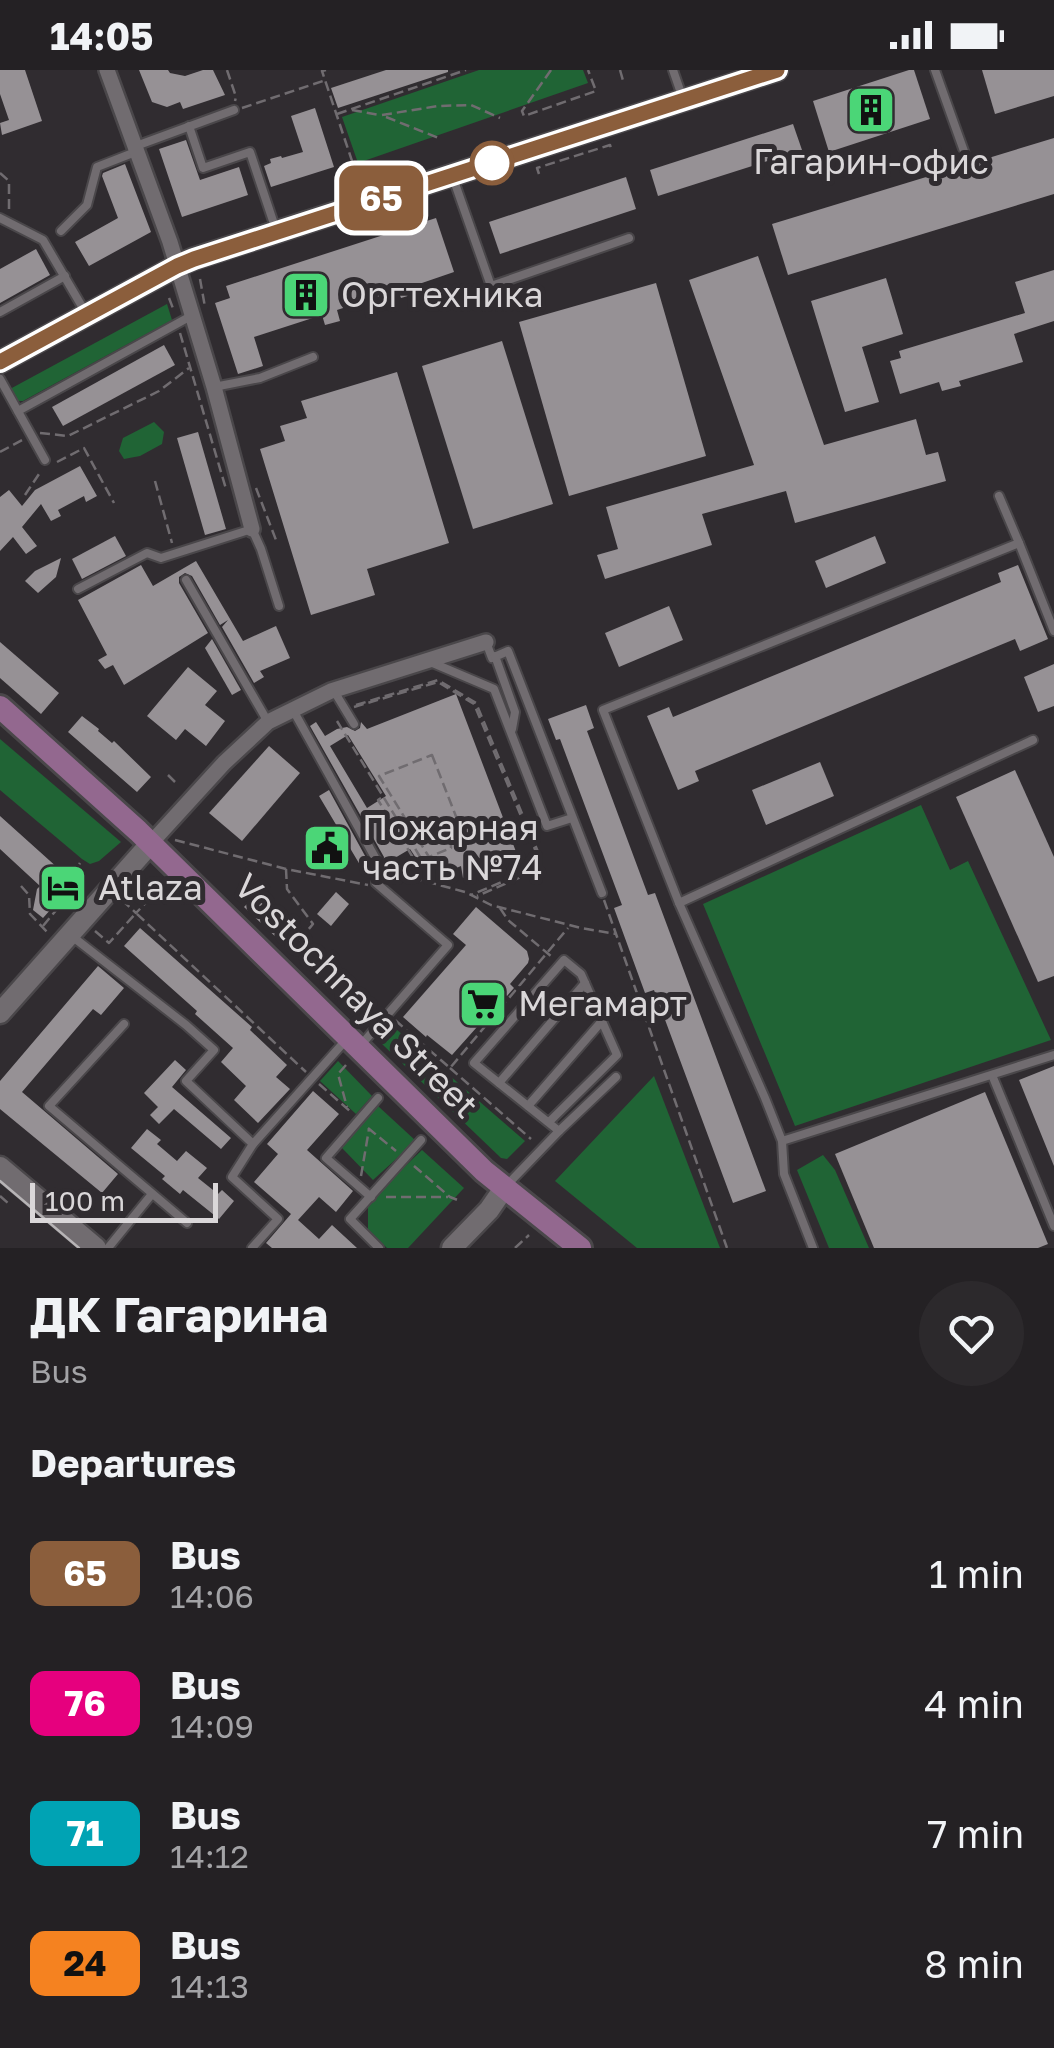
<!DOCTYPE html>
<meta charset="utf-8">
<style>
body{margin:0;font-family:"Golos Text",sans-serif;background:#2c292c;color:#f1f3f6;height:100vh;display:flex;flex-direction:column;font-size:38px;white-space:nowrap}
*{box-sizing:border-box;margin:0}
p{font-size:32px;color:#a3a3a6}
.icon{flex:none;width:55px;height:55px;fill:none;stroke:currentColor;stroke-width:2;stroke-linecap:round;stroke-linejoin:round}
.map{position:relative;height:1178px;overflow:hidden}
.sheet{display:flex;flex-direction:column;background:#242124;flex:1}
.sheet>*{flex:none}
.badge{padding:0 20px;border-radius:15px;font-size:35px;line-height:65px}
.scale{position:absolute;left:30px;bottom:25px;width:188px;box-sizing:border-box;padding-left:10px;border:5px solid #dad7d9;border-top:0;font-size:28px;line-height:35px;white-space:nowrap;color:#dad7d9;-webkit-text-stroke:8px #302c30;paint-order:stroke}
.map>.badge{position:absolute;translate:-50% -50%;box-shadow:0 0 0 5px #fff}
h2{padding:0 30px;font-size:38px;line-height:90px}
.round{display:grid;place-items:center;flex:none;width:105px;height:105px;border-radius:52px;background:#2c292c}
.head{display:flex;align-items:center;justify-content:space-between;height:170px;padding:0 30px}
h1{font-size:48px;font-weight:700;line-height:75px}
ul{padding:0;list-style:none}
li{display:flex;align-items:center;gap:30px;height:130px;padding:0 30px}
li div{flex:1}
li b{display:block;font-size:38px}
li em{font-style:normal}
li .badge{min-width:110px;font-weight:700;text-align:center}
.status{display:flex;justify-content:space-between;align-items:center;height:70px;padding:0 50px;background:#242124;direction:ltr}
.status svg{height:28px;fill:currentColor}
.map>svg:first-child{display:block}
.green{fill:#206435}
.building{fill:#969195;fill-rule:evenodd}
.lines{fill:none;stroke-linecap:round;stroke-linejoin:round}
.lane-casing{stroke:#4a474a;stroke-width:12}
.street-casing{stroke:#4a474a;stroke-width:20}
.secondary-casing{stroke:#4a474a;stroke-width:25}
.primary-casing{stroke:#4a474a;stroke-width:28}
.path{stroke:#706c70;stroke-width:2.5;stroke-dasharray:10 5;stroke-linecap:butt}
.lane{stroke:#716c70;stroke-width:8}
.street{stroke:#716c70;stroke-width:15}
.secondary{stroke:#716c70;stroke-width:20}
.primary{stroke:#93688f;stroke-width:22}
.tram{stroke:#b7b4b6;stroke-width:2.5}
.line-casing{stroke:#fff;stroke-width:22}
.line{stroke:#8b5e3c;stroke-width:15}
.stop-dot{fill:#fff;stroke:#8b5e3c;stroke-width:5}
.labels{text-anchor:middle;stroke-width:10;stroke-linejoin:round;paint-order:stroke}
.poi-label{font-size:35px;fill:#dad7d9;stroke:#302c30;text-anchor:start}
.street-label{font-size:35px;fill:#dad7d9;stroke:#302c30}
</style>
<div class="status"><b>14:05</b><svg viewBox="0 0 49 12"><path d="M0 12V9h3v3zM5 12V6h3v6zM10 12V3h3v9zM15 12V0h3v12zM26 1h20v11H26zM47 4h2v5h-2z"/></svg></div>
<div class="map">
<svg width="1054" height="1178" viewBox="0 0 1054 1178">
<rect width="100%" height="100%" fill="#302c30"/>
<g class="green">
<polygon points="479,0 583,0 588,13 358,93 342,47"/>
<polygon points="167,234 172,250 23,331 15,331 10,319"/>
<polygon points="154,352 164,362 162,374 140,386 124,389 119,381 123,368"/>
<polygon points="0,669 121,772 99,791 90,794 82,789 0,720"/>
<polygon points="921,735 950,800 968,791 1051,970 795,1056 703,834"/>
<polygon points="396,959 525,1071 507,1089 501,1088 382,974"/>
<polygon points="338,991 372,1026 356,1044 320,1011"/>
<polygon points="654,1006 720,1178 637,1178 555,1111"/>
<polygon points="378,1036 416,1071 373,1110 341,1077"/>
<polygon points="422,1080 464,1118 408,1178 387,1178 368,1160 368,1132"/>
<polygon points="823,1085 835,1100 869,1178 829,1178 797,1100"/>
</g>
<g class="building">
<polygon points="0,0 25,0 42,51 2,65 0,53 9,50 0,24"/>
<polygon points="139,0 168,0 170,3 185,6 203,0 213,0 225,25 183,39 180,32 167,37 152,32"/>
<polygon points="386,0 448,0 448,2 338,38 331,18"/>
<polygon points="909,0 914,0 930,49 829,82 813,31"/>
<polygon points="982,0 1054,0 1054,26 995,44"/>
<polygon points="315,38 334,97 271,117 264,96 271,93 270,89 281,86 282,88 303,82 291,46"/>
<polygon points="793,54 802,80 658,126 650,100"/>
<polygon points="1054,68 1054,124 788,205 772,154"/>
<polygon points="186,70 200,110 239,97 248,125 182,147 159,79"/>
<polygon points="125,94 151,162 89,196 75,172 118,148 102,106 103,103"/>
<polygon points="626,107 636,139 500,184 489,152"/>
<polygon points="436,148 454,202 419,214 421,222 401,228 398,220 337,240 340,251 325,255 322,245 254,267 263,296 238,304 215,233 230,228 226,216"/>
<polygon points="36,179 50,205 0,233 0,199"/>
<polygon points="758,186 824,375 916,349 926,385 938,382 946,411 795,453 786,421 702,444 712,475 605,509 597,485 618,479 606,437 754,395 689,210"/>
<polygon points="1054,200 1054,251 1014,264 1023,292 959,311 961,316 942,321 939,312 900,324 890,291 901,288 899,281 1025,243 1015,212"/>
<polygon points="886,208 903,264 862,277 879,332 845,342 811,231"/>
<polygon points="656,213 706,386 569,426 519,252"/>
<polygon points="502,271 553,434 473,459 422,296"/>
<polygon points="164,275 175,295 63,356 52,337"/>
<polygon points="397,302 449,473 367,499 375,525 311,545 260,379 285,371 280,356 307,348 301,331"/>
<polygon points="198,362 226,459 205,465 177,368"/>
<polygon points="80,396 97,426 86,432 84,426 58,440 61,446 51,451 41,434 22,457 37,476 26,484 13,467 0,481 0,427 9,420 22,436 35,420"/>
<polygon points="115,466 126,486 82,509 72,489"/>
<polygon points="875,466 886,493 826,518 815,491"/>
<polygon points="61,488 56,507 38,523 25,511 35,501"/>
<polygon points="196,491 243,571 276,556 290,588 260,601 264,607 254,613 222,557 228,550 220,555 192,506 185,503 179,507 179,513 208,563 124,615 113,595 105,599 98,590 107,585 78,530 141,495 153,516"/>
<polygon points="1018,495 1048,569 1020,581 1015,569 695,701 699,711 678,720 647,646 669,637 673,647 1001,512 998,503"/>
<polygon points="669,536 683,570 619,597 605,563"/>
<polygon points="212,569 241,620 232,625 205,578"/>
<polygon points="0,572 59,623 41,644 0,608"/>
<polygon points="1054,594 1054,636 1038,642 1024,607"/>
<polygon points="188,597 217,621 205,635 225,651 206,676 185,659 176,670 147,646"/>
<path d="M456,624L518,787L463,808L461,796L440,805L432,793L422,797L410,779L383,795L384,787L310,656L316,652L325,666L337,659L347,657L355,661L360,658L361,652L367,659ZM348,665L386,726L367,738L330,676Z"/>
<polygon points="586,635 594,658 587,661 648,825 655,823 766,1121 733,1133 654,920 645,923 614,838 622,835 560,669 556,670 548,649"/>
<polygon points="82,646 99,659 98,661 112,673 114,671 151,707 137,722 68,662"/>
<polygon points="269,676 300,703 242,771 209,743"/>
<polygon points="820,692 834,726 766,755 752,720"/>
<polygon points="1015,700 1054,787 1054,906 1038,912 956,727"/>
<polygon points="329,720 370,795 377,798 366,805 319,726"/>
<polygon points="0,746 69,808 69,819 43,848 33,840 37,819 40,816 0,779"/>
<polygon points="260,821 295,854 279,870 244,837"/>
<polygon points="336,822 349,834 331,856 317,844"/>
<polygon points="476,837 527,881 529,889 528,893 510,914 514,918 507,926 502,923 474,955 477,957 452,985 427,965 426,967 403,947 466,875 453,864"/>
<polygon points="140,858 252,957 250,960 287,995 276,1007 290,1019 258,1053 234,1030 246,1016 221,992 233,978 195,944 197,941 124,876"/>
<polygon points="98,896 124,918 101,945 93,939 22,1022 118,1104 102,1123 0,1039 0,1011"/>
<polygon points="175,990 186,1000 172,1017 231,1068 221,1079 174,1039 159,1054 150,1045 158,1037 144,1023"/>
<polygon points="1054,996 1054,1096 1019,1010"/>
<polygon points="313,1021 339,1044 307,1080 353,1121 336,1142 319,1127 298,1150 319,1169 332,1155 357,1178 272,1178 266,1173 291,1144 254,1112 278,1084 267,1074"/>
<polygon points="985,1022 1048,1174 1038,1178 874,1178 835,1084"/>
<polygon points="147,1059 161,1070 157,1074 177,1091 186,1081 207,1098 198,1108 218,1124 222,1120 234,1131 219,1149 183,1120 180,1124 162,1109 165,1106 131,1078"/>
</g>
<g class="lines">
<g class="lane-casing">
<g id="lane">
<polyline points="673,0 682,26"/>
<polyline points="935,0 965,84"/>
<polyline points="189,56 203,98 250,82 276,160"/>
<polyline points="136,76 234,40"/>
<polyline points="452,105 491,216 629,168"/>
<polyline points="0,148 43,170 87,245"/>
<polyline points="61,161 87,135 97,97 138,81"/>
<polyline points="0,242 65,206"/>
<polyline points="0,309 45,390"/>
<polyline points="214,317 260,308 313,287"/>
<polyline points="18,341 191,246"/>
<polyline points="1019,473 1054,561"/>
<polyline points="186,510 268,652"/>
<polyline points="78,519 147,483 161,488 252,459 261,479 279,536"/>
<polyline points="486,572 492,588 508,581 602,823"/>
<polyline points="495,586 515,642 512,659"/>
<polyline points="428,591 494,619 547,756 572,748"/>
<polyline points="334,621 354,654"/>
<polyline points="293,640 377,791"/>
<polyline points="679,833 1033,670"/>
<polyline points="73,867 186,955 214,980 186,1011 253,1074"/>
<polyline points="124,954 49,1036 187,1153"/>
<polyline points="361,975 448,875 376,813"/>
<polyline points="992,1005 1054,1156"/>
<polyline points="499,1013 585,913"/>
<polyline points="528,1036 602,951"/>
<polyline points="549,1052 617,985 581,904 564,890 474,993 559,1061"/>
<polyline points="782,1071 1054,985"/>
<polyline points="508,1114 559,1061 616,1007"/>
<polyline points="371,1127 326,1088 378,1028"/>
<polyline points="108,1178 152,1124"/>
<polyline points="252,1178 278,1149 232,1107 253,1074 346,970"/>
<polyline points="379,1178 350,1149 421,1070"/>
<polyline points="813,1178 784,1104 782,1071 765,1028 679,833 603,640 1019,473 999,426"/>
</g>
</g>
<g class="street-casing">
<g id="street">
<polyline points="107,0 170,172 214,317 252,459"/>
<polyline points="151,773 224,693 268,652 331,621 486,572"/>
</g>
</g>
<g class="secondary-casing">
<g id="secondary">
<polyline points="0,292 177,196 193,189 777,0"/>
<polyline points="0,943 151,773"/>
<polyline points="0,1097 96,1178"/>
<polyline points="452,1178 489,1140 505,1117"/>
</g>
</g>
<g class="primary-casing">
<polyline id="primary" points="0,637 138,761 484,1101 580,1178"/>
</g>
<g class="path">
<polyline points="227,0 236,27 235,31"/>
<polyline points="326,0 322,1 356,103"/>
<polyline points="551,0 522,41 524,46 596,21 588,0"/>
<polyline points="620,0 624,14"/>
<polyline points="242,38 326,10"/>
<polyline points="352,40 379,45"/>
<polyline points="337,44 466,0"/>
<polyline points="382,45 438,36 471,35 500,48"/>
<polyline points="386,47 441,69"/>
<polyline points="0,103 9,111 9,141"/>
<polyline points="539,104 537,98 610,75 612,81"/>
<polyline points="200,209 205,237"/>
<polyline points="169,228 174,241"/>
<polyline points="180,263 226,419"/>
<polyline points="40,363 68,366 159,321 189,298"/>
<polyline points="0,382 24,369"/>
<polyline points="57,392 84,378 114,433"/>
<polyline points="155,411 172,473"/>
<polyline points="256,418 276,470"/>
<polyline points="25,425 41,401"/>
<polyline points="356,635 438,610 476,633 541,789 537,800 477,826"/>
<polyline points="354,637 438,612 474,634 539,789 535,798 471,825"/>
<polyline points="337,651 422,790 429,787"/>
<polygon points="432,685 457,749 451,756 451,778 429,787 379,706"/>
<polyline points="168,705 175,712"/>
<polyline points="381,728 378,730 426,809"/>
<polyline points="175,770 286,799 368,815"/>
<polyline points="286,799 287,819 313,854 297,873"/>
<polyline points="384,809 395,803 465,822 491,835 581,858 616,864"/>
<polyline points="21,816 29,825 30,844 49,864"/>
<polyline points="122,830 136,843 163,815"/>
<polyline points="604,830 727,1178"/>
<polyline points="500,838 508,850 552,887"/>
<polyline points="43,856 77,815 76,799 80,793"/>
<polyline points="95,861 109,873 136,843 306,1002"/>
<polyline points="395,950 450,998 568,858"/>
<polyline points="346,995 338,1004 347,1037"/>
<polyline points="450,998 531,1069"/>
<polyline points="319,1014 351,1042"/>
<polyline points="368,1058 396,1081"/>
<polyline points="414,1096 450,1127 460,1131"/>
<polyline points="361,1106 369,1059"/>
<polyline points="0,1126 8,1133"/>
<polyline points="386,1127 448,1127"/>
<polyline points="515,1178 529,1165"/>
</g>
<use href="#lane" class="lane"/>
<use href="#street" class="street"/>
<use href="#secondary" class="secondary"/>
<use href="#primary" class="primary"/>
<polyline class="tram" points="0,1111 79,1178"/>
</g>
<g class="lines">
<g class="line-casing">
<polyline id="line" points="0,292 177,196 194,189 777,0"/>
</g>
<use href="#line" class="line"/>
</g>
<defs>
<g id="building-square" transform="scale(2.5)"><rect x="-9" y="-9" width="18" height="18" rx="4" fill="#4bd677" stroke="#302c30"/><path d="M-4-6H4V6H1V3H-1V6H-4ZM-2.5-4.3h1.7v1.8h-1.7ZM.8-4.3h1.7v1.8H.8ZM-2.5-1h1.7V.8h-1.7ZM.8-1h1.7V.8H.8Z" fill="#111"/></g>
<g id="civic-square" transform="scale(2.5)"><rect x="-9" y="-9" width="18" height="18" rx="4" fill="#4bd677" stroke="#302c30"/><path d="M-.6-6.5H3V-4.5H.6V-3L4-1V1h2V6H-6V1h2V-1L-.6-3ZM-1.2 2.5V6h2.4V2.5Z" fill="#111"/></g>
<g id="hotel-square" transform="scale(2.5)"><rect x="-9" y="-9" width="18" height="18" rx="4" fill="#4bd677" stroke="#302c30"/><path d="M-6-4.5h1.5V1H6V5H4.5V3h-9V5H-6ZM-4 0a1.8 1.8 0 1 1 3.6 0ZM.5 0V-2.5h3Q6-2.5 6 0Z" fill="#111"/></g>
<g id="supermarket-square" transform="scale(2.5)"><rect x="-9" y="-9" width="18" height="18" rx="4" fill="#4bd677" stroke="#302c30"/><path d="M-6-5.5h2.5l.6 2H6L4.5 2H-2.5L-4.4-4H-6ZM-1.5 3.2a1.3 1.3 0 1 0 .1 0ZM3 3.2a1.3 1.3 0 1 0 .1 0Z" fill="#111"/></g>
</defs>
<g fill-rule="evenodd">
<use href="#building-square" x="871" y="40"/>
<use href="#building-square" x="306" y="225"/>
<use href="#civic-square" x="327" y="778"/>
<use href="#hotel-square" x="63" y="818"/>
<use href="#supermarket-square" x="483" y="934"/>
</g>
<circle class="stop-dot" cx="492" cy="93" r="20"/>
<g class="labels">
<g class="poi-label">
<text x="871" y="104" text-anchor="middle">Гагарин-офис</text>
<text x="341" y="237">Оргтехника</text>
<text x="362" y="770">Пожарная<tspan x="362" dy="40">часть №74</tspan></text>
<text x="98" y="830">Atlaza</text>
<text x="518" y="946">Мегамарт</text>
</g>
<g class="street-label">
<text transform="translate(356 926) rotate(45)" y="12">Vostochnaya Street</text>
</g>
</g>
</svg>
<div class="scale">100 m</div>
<b class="badge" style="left:381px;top:128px;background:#8b5e3c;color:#fff">65</b>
</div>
<section class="sheet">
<div class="head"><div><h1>ДК Гагарина</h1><p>Bus</p></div><a class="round"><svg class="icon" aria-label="heart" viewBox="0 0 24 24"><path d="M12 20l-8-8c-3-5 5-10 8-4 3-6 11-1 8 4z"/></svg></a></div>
<h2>Departures</h2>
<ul>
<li><span class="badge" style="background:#8b5e3c;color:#fff">65</span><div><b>Bus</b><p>14:06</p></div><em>1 min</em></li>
<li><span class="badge" style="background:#e6007e;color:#fff">76</span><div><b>Bus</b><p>14:09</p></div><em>4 min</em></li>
<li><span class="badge" style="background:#00a3b4;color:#fff">71</span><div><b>Bus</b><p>14:12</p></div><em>7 min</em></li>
<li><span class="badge" style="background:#f58220;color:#111">24</span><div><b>Bus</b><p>14:13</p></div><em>8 min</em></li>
</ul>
</section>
